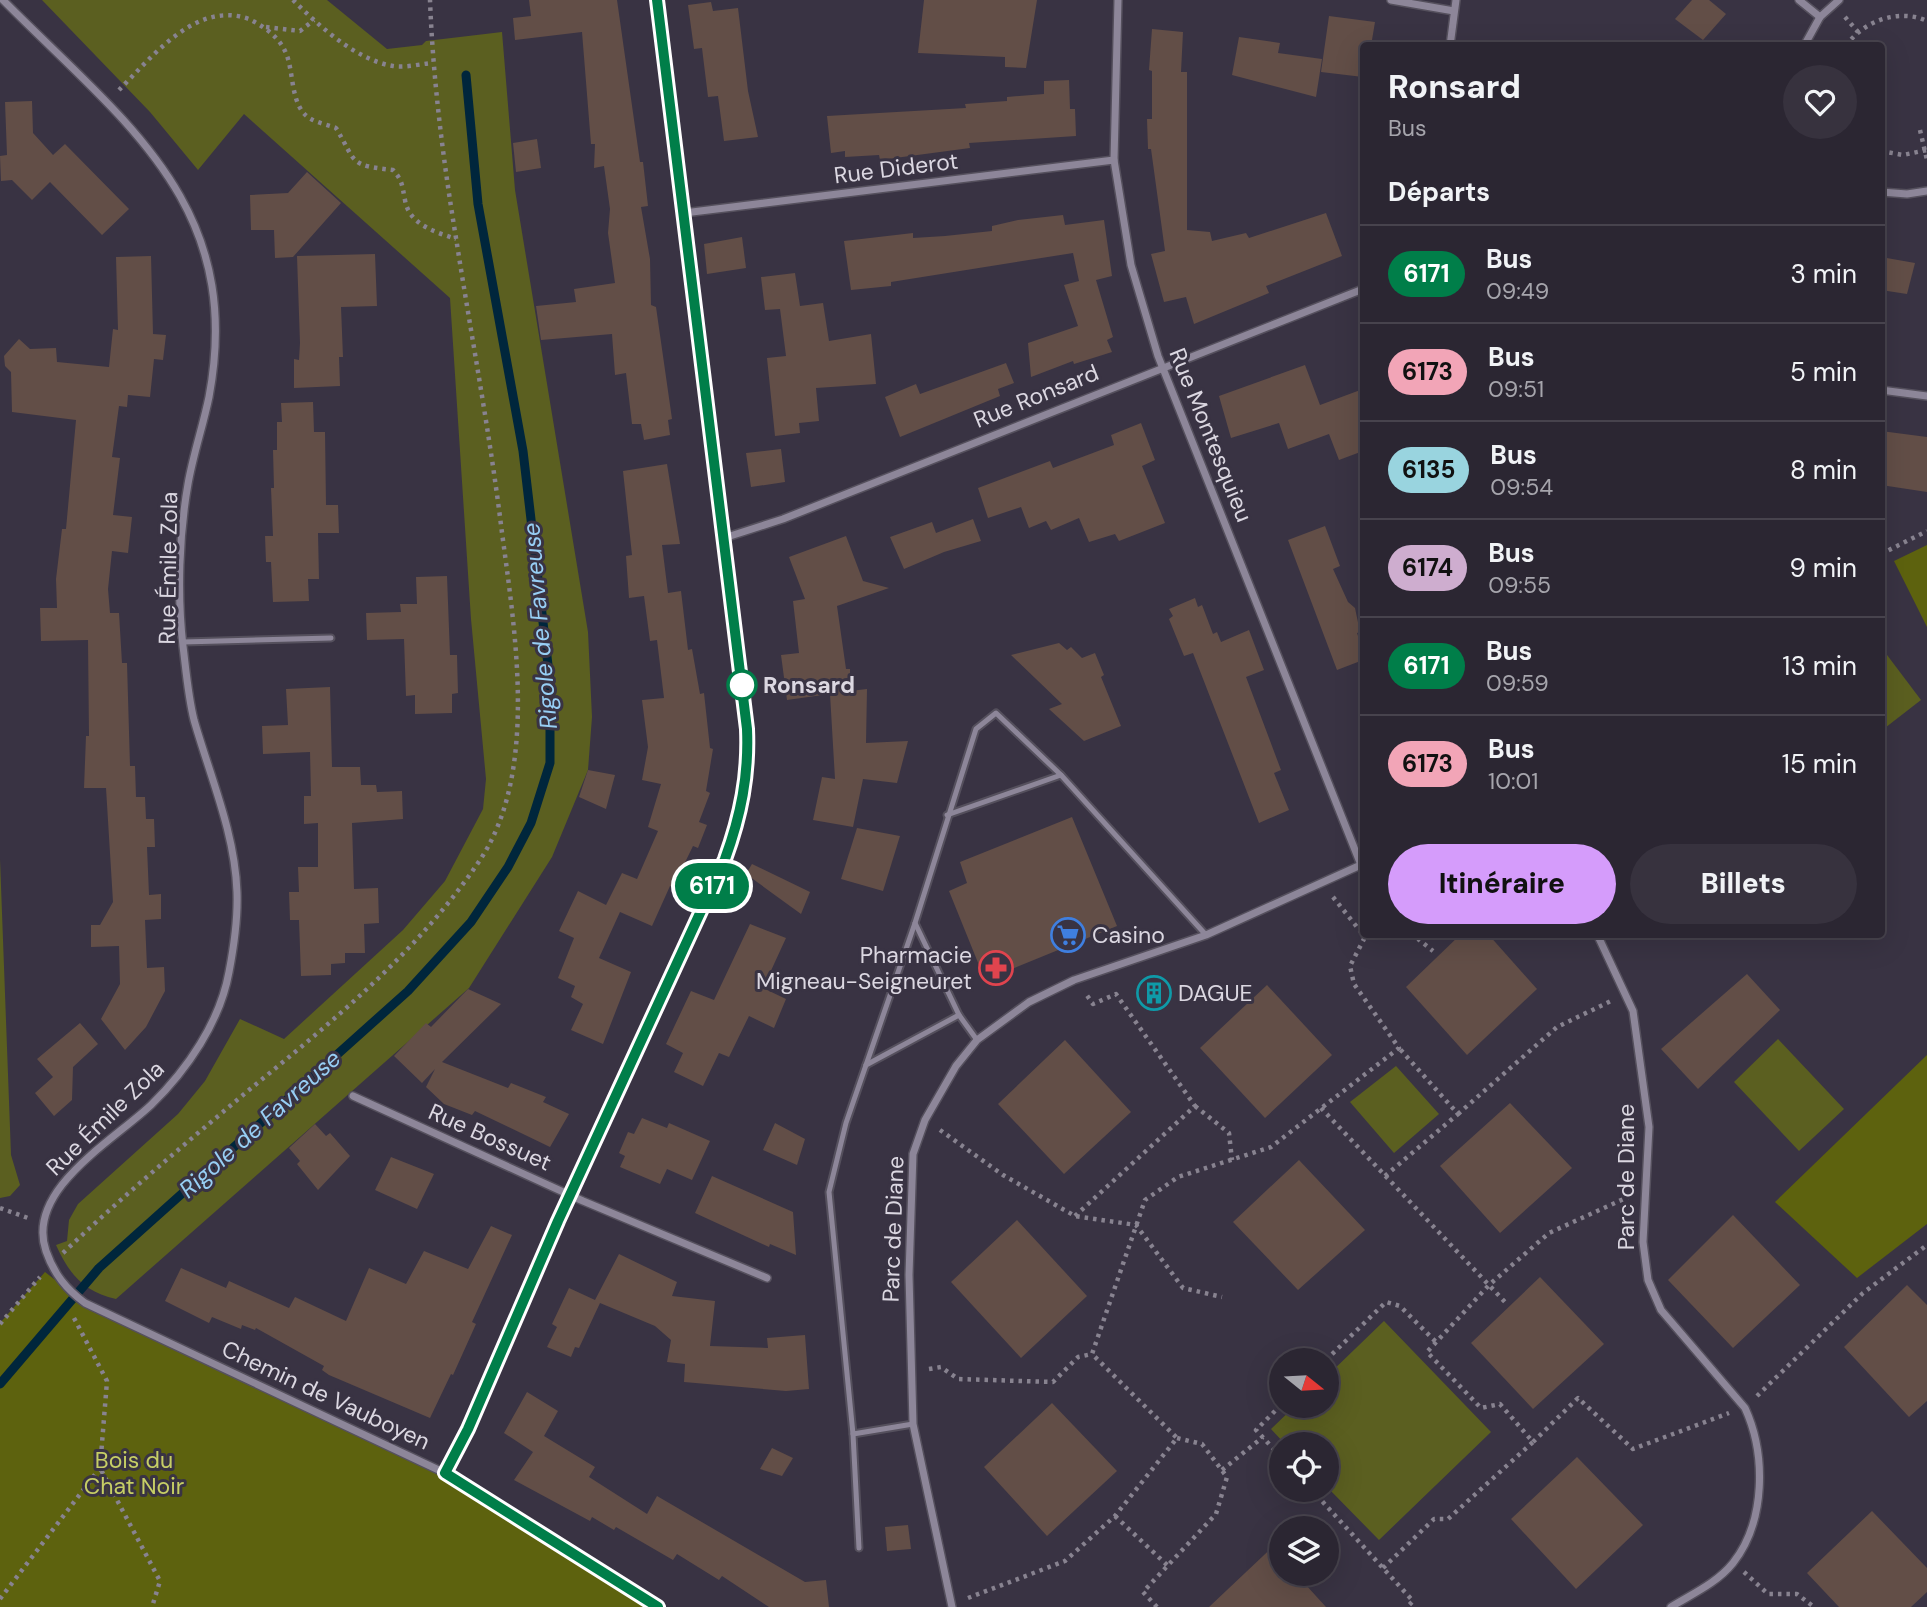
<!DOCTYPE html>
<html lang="fr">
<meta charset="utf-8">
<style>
body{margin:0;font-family:"DM Sans",sans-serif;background:#37323e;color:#f1f3f6;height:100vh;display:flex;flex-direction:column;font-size:26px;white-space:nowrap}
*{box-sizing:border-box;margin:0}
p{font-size:23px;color:#a6a5ac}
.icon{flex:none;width:38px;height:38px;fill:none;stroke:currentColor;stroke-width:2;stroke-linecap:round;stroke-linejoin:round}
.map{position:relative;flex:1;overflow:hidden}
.drawer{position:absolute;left:1360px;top:42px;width:525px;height:896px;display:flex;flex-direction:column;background:#2b2632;border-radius:7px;box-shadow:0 7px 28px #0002,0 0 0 2px #47434d}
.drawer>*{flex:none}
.badge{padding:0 14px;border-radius:23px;font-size:24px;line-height:46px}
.needle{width:46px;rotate:108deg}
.buttons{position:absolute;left:1269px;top:1348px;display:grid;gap:14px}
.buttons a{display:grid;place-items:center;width:70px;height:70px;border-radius:50%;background:#2b2632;box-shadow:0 7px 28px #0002,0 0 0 2px #47434d;font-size:35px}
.map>.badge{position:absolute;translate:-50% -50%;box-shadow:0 0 0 4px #fff}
h2{padding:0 28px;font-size:26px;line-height:63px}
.round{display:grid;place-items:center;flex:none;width:74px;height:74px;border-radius:37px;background:#37323e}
.overview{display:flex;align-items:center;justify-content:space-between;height:119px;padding:0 28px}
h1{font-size:33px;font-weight:800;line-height:52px}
.action{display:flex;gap:14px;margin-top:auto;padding:14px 28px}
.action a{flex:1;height:80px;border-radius:42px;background:#d59cfb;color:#111;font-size:28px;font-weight:800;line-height:80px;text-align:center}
.action a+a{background:#37323e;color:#f1f3f6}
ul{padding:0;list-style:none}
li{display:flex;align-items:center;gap:21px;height:98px;padding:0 28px;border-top:2px solid #47434d}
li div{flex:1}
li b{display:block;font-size:26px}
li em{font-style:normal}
li .badge{min-width:77px;font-weight:700;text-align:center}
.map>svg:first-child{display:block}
.green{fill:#5b5f20}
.forest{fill:#5d620e}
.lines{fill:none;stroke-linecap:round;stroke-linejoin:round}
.stream{stroke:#00263c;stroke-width:9}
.building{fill:#624e47}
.lane-casing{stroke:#55505d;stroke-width:9}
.street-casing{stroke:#55505d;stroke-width:10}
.path{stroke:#888390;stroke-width:4.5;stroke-dasharray:3.5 5;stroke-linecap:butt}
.lane{stroke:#8d8699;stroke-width:5}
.street{stroke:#8d8699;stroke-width:7}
.line-casing{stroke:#fff;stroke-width:16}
.line{stroke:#007e49;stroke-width:10}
.stop-dot{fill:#fff;stroke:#007e49;stroke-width:3.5}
.labels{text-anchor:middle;stroke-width:6;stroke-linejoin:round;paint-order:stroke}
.street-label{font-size:23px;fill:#dbd7e1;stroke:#393343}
.stop-label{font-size:23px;font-weight:bold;fill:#dbd7e1;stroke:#393343;text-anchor:start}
.poi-label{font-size:23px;fill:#dbd7e1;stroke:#393343;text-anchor:start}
.park-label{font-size:23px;fill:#c6ce65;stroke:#393343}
.water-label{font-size:24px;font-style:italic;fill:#97cef4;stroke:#393343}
</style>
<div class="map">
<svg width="1927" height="1607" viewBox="0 0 1927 1607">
<rect width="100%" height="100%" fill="#393343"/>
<g class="green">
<path d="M42,0H327L387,49L422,45L426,41L502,32L515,190L588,632L592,717L588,770L552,857L469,988L116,1299C84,1292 69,1274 56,1245L67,1241L69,1220L78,1204L178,1114L205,1081L240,1019L284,1039L403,930L445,881L483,809L486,779L471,619L450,298L244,114L198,170L150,112Z"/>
<polygon points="1881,647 1921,700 1881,731"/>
<polygon points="0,859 11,1155 20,1185 10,1196 0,1198"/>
<polygon points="1778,1039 1844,1109 1799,1151 1734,1082"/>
<polygon points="1396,1066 1439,1114 1394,1153 1350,1102"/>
<polygon points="1384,1321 1491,1432 1379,1540 1327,1487 1326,1444 1285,1444 1271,1429 1296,1405 1326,1405 1327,1376"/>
</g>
<g class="forest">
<polygon points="1927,545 1927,627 1894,561"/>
<polygon points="1927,1055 1927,1224 1857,1278 1775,1202"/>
<polygon points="45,1272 85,1303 445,1473 658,1607 0,1607 0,1323"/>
</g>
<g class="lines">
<polyline class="stream" points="0,1384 99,1268 408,991 471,922 508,867 531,823 550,763 550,682 523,451 478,204 466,75"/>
</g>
<g class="building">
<polygon points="529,0 617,0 640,162 643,162 648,206 641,207 650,259 651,305 656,307 672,419 668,420 670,435 644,440 641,424 632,424 626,373 615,375 612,334 541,340 536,306 576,302 574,289 615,283 608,233 610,209 604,166 594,168 595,144 591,144 582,32 515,40 513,18 531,16"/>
<polygon points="924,0 1037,0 1026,68 1005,67 1005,57 918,53"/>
<polygon points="1692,0 1709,0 1726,14 1703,40 1675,19"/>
<polygon points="711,2 713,11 738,8 748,91 758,137 724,141 718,96 708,97 702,48 694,49 688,5"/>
<polygon points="1329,16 1375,22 1371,46 1363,46 1363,77 1321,72"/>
<polygon points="1152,29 1183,32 1181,72 1187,72 1187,230 1210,232 1212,241 1246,233 1249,238 1326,213 1342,256 1266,286 1269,293 1194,324 1186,297 1164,302 1151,254 1165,251 1151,149 1148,149 1147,119 1152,119 1152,71 1149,70"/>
<polygon points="1239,37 1280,43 1278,53 1322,59 1316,97 1232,75"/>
<polygon points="1069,80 1070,109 1075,109 1076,136 969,143 970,148 880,160 879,155 845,157 845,151 831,153 827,116 966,108 965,104 1007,101 1007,97 1044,94 1044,81"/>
<polygon points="32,101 33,133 53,155 65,144 129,209 102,235 50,182 32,200 12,180 1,181 0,156 7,155 5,102"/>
<polygon points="537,139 541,168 516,172 513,143"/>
<polygon points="307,172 341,203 293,257 275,258 274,230 251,230 250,195 288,193"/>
<polygon points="1063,215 1065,225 1104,220 1112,276 1096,280 1113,337 1107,340 1112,352 1074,364 1073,361 1031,377 1028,343 1078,326 1064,285 1079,281 1073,253 891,282 891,286 851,290 844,241 913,233 913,238 945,236 992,231 992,226 1018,220"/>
<polygon points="742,237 746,268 707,274 704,244"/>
<polygon points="375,254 377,306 341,307 343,357 339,357 340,386 294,388 294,359 299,360 300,343 297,256"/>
<polygon points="151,256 153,334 166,335 163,360 154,359 150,397 128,395 127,407 119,406 112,457 120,458 113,515 132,517 128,553 112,551 108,589 110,613 119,613 122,663 127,663 130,766 135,766 136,797 145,797 146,819 154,819 155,847 147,847 149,895 161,894 161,919 145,920 147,968 164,967 165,991 146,1027 125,1050 101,1019 120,984 119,946 91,947 91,925 100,925 113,902 106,788 84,788 86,736 89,736 88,640 41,641 40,608 57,608 56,579 62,529 66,529 76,420 12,412 11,372 5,366 4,356 19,339 30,349 56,348 57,362 109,367 113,329 118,330 116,257"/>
<polygon points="1881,257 1915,263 1907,294 1881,290"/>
<polygon points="795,273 800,306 823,303 829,341 871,334 876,384 816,388 819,421 799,423 800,433 775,436 767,358 786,356 780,309 765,310 761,277"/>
<polygon points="1006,363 1014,383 998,389 1000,396 900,437 885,397 916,384 920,394"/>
<polygon points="1305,365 1320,405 1363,389 1363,451 1339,460 1329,434 1288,449 1279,423 1231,438 1219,396"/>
<polygon points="313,402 314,432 325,432 326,505 338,505 339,533 318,533 319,579 308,579 309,601 273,602 271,562 266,562 265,536 273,536 271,488 274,488 273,450 277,450 277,422 282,422 281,403"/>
<polygon points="1141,423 1155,460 1142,466 1165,523 1119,541 1115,534 1089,542 1079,518 1051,530 1046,521 1029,528 1021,507 988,518 978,488 1050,461 1053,468 1114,445 1111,435"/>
<polygon points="1881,431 1927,437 1927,492 1881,485"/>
<polygon points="781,449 785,482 751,487 746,453"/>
<polygon points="667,464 680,544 662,545 668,593 681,591 688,650 692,649 700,694 704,693 710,748 713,749 706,791 710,793 699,822 707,825 698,848 693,846 673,887 670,886 652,926 620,912 599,958 631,972 603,1044 571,1030 583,1004 571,997 575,986 558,978 574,938 559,931 578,891 606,905 622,873 637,879 658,831 648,827 661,784 642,780 648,747 642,700 664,698 657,640 650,641 644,596 629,598 626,556 632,555 623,471"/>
<polygon points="973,519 981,541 944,552 904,569 890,537 932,522 936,533"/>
<polygon points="1325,526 1340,566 1333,569 1348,602 1355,608 1360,632 1357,633 1363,651 1363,660 1337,670 1288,540"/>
<polygon points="846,536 863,581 889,588 837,606 846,669 850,669 850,691 867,689 866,743 908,741 897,783 863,779 853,827 813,820 822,777 835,779 830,694 787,700 781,655 799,653 793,601 805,599 789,557"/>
<polygon points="447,576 450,655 457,655 458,693 452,694 452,713 415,714 415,695 406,696 404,639 367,640 366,613 401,612 400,604 417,604 416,577"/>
<polygon points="1195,598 1198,607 1202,605 1213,634 1217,632 1221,642 1249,630 1264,670 1246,677 1281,770 1274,773 1289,810 1259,823 1193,653 1184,656 1169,619 1173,616 1169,609"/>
<polygon points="1059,643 1067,650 1071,647 1082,658 1095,653 1104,675 1101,677 1121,726 1084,741 1049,709 1062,704 1011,655"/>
<polygon points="330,687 332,767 360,767 361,785 376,785 377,792 402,791 403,819 352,823 354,889 378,888 379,923 364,924 365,953 345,953 345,963 331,964 331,975 301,976 299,920 290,920 289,892 299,892 298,867 318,867 318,823 304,824 304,796 311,796 310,752 263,754 262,726 288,725 286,689"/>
<polygon points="588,770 615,775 606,809 579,797"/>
<polygon points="1072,817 1117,926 985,980 949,891 967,883 960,862"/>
<polygon points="857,828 900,836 883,891 841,879"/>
<polygon points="752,864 810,892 801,914 746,874"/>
<polygon points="750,924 786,938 763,988 786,999 774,1028 749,1016 729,1057 719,1053 703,1086 674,1072 683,1053 666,1044 691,991 714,1000"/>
<polygon points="1461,934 1488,934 1537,989 1467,1055 1406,987"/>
<polygon points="1747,974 1780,1010 1698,1089 1661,1049"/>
<polygon points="1267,985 1332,1055 1265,1118 1200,1048"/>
<polygon points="468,989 501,1004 442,1062 508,1088 511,1083 546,1097 543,1102 569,1114 550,1147 475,1111 472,1115 444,1104 426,1087 435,1069 422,1083 394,1056 426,1023 431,1027"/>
<polygon points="80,1023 98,1044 73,1067 72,1100 54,1116 35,1093 53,1077 37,1059"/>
<polygon points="1065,1040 1131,1112 1064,1174 998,1104"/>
<polygon points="1510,1103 1572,1168 1500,1233 1440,1166"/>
<polygon points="642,1118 667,1128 669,1123 710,1141 692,1180 667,1169 660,1184 620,1167 625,1156 619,1153 628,1132 634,1134"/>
<polygon points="775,1123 805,1139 797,1165 763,1150"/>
<polygon points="315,1124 326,1136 330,1133 350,1156 318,1190 297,1164 300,1161 289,1148"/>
<polygon points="391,1157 434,1174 417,1209 375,1190"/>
<polygon points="1299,1160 1365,1230 1298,1290 1233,1222"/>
<polygon points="712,1176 793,1212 796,1255 770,1244 769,1247 695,1213"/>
<polygon points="1733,1215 1800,1285 1733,1348 1668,1280"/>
<polygon points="1017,1220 1087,1296 1021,1358 951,1282"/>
<polygon points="491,1226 512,1235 472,1322 476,1324 453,1375 451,1374 430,1418 329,1375 322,1370 324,1366 256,1328 255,1330 242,1325 241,1329 212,1317 209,1323 165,1301 181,1268 226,1288 229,1281 289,1308 295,1297 346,1321 369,1268 406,1284 424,1251 468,1269"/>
<polygon points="619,1254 677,1282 672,1296 715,1301 710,1346 768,1348 767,1338 805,1335 809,1389 786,1391 684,1382 685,1364 667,1362 671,1340 655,1326 600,1303 579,1348 575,1347 571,1357 547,1347 557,1327 552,1324 569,1288 595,1300"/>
<polygon points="1540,1277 1604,1344 1533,1409 1471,1343"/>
<polygon points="1907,1285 1927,1305 1927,1401 1909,1417 1844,1347"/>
<polygon points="527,1392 558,1411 544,1436 595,1467 589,1477 647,1514 657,1496 805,1582 826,1580 829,1607 769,1607 722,1576 719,1580 677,1554 673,1560 616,1527 614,1530 592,1517 590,1521 514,1480 533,1452 504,1433"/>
<polygon points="1052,1403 1117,1471 1047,1536 984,1467"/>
<polygon points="772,1448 793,1458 782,1476 760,1469"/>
<polygon points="1577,1457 1643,1525 1576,1589 1511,1519"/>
<polygon points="1872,1511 1927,1568 1927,1592 1911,1607 1839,1607 1807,1573"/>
<polygon points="908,1525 911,1549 887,1551 885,1527"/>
<polygon points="1281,1539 1281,1573 1295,1573 1326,1607 1209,1607"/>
</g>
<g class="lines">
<g class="lane-casing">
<g id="lane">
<polyline points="183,642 331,638"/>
<polyline points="947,815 1061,775"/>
<polyline points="977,1040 959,1015 915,923 976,729 996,713 1061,775 1206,935"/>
<polyline points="866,1065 959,1015"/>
<polyline points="853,1434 913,1424"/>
<polyline points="859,1548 853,1434 829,1192 846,1123 915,923"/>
</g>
</g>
<g class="street-casing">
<g id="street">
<path d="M3,0C124,122 245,204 209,397C203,426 193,455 188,484C179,535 177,595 183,646C186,670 188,696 194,720C210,776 235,833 237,892C238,918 234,946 229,972C220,1022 187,1070 151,1105C113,1141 25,1190 46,1251C54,1274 66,1289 85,1303L445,1473L658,1607"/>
<polyline points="1118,0 1114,160 1131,265 1158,356 1361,865"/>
<polyline points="1391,0 1454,11"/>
<polyline points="1799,0 1820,17"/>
<polyline points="1450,46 1456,0"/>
<polyline points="1804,46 1820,17 1839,0"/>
<polyline points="1881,192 1907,194 1927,191"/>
<polyline points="684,213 1114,160"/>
<polyline points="1881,390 1927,396"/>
<polyline points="724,538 783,519 1363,289"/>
<path d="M1597,934L1633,1011L1649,1127L1643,1242L1648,1280L1661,1310L1745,1408C1766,1454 1766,1521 1733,1563C1717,1583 1692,1594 1671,1607"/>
<polyline points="353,1096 583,1201 767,1278"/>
<path d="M445,1473L468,1429L558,1221L573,1196C604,1124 637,1053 669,981C708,896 751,825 747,729L657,0"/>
<polyline points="952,1607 913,1424 909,1275 913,1154 925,1120 956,1066 977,1040 1029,1002 1074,980 1206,935 1363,864"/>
</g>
</g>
<g class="path">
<path d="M293,0C319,26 356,60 393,66C405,68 420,64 432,63"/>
<polyline points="1845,17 1858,32"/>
<polyline points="266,27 300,31 314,20"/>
<path d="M1846,46C1863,21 1899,8 1927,21"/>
<path d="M119,90C152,57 196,0 249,19C263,26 278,36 285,51C295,71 289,107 311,119C318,123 328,125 336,128C357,163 348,165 393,170C403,181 402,186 405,200C409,225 436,232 456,239"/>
<polyline points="1881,129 1884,127"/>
<polyline points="1920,130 1927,160"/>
<polyline points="1881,151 1903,155 1927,150"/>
<polyline points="1881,554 1927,531"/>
<polyline points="1333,897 1365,937"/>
<polyline points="1401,934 1418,939 1433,951"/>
<polyline points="1195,1106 1229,1133 1232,1160"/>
<polyline points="1321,1108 1505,1302"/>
<polyline points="1458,1114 1557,1027 1611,1001"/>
<polyline points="940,1130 1003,1175 1075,1216 1136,1225 1183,1288 1222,1297"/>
<polyline points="1385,1176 1458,1114 1399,1048"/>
<polyline points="0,1208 28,1218"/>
<polyline points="1075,1216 1195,1106 1116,994 1093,1004 1086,994"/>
<path d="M63,1253C123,1196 186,1143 249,1090C333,1021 419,951 480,860C540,770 514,626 501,525C489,429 471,334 456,238C443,159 433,80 430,0"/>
<polyline points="74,1318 107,1381 100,1468 160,1581 152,1607"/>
<polyline points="0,1324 40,1277"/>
<polyline points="1326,1360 1386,1302 1400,1306 1436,1342"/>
<polyline points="929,1369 941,1367 958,1379 1053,1382 1078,1357 1092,1354"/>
<polyline points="1757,1396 1863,1293 1927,1245"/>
<polyline points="1281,1405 1256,1430 1281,1457"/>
<polyline points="1533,1442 1578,1398 1633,1449 1729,1413"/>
<polyline points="1222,1470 1263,1437"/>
<polyline points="1311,1489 1413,1601 1407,1607"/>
<polyline points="1115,1516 1167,1565"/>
<polyline points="1383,1568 1434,1519 1448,1519 1533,1442 1500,1404 1481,1408 1427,1352 1489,1285 1549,1233 1628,1197"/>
<polyline points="1744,1572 1768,1594 1797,1594 1814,1607"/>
<polyline points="968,1598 1065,1561 1115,1516 1177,1438 1092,1354 1145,1200 1178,1177 1271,1147 1399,1048 1354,984 1350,966 1365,937 1376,934"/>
<polyline points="0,1599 100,1468"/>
<polyline points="1157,1607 1143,1592 1216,1514 1227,1477 1202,1444 1177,1438"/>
</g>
<use href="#lane" class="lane"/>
<use href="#street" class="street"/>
</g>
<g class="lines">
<g class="line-casing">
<path id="line" d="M657,0L747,729C749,775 741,815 725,859L558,1221L468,1429L445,1473L658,1607"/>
</g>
<use href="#line" class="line"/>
</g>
<defs>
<g id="supermarket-ring" transform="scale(1.75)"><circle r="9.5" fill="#393343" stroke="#3f7fe0" stroke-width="1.5"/><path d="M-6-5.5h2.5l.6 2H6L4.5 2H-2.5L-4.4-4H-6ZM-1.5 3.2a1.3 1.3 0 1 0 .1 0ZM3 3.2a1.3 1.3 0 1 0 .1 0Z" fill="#3f7fe0"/></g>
<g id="pharmacy-ring" transform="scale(1.75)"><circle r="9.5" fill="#393343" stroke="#e0444e" stroke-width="1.5"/><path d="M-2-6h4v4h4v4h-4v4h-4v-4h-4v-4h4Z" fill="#e0444e"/></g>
<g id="building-ring" transform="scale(1.75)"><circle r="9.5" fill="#393343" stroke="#0f9aa8" stroke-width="1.5"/><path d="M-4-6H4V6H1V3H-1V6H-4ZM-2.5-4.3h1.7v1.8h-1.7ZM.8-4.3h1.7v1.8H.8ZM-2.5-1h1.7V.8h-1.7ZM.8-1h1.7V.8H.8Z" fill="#0f9aa8"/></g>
</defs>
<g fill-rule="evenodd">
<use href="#supermarket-ring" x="1068" y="935"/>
<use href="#pharmacy-ring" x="996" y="968"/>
<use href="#building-ring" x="1154" y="993"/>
</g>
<circle class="stop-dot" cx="742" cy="685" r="14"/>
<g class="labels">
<g class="street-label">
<text transform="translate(896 168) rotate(-7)" y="8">Rue Diderot</text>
<text transform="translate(1036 396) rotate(-22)" y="8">Rue Ronsard</text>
<text transform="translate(1211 435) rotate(68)" y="8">Rue Montesquieu</text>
<text transform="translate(168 568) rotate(-89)" y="8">Rue Émile Zola</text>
<text transform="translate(105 1118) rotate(-44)" y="8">Rue Émile Zola</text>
<text transform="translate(490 1137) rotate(24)" y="8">Rue Bossuet</text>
<text transform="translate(1626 1177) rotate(-90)" y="8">Parc de Diane</text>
<text transform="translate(893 1229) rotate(-88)" y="8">Parc de Diane</text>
<text transform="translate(326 1395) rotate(25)" y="8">Chemin de Vauboyen</text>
</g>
<g class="stop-label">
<text x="763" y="693">Ronsard</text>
</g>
<g class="poi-label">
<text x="1092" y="943">Casino</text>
<text x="972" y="963" text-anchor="end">Pharmacie<tspan x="972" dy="26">Migneau-Seigneuret</tspan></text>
<text x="1178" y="1001">DAGUE</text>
</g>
<g class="park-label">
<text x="134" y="1468">Bois du<tspan x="134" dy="26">Chat Noir</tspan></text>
</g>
<g class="water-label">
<text transform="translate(540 626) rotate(-95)" y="8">Rigole de Favreuse</text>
<text transform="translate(260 1124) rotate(-42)" y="8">Rigole de Favreuse</text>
</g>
</g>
</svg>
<div class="buttons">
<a><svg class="needle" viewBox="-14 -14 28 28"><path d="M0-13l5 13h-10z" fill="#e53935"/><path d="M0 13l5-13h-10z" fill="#a6a5ac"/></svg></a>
<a><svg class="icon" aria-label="locate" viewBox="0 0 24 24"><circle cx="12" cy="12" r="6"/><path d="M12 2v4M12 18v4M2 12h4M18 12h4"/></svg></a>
<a><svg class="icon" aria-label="layers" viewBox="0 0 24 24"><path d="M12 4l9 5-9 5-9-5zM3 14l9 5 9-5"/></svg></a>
</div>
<b class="badge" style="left:712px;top:886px;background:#007e49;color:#fff">6171</b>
<section class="drawer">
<div class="overview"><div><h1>Ronsard</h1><p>Bus</p></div><a class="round"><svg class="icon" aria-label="heart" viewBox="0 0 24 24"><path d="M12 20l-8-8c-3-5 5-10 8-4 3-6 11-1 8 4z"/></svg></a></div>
<h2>Départs</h2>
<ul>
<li><span class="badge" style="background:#007e49;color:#fff">6171</span><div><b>Bus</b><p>09:49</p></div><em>3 min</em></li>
<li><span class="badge" style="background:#f2a5b7;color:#111">6173</span><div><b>Bus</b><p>09:51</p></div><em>5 min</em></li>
<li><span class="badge" style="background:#99d4df;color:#111">6135</span><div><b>Bus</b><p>09:54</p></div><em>8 min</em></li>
<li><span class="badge" style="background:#ceadcf;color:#111">6174</span><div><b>Bus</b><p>09:55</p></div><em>9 min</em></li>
<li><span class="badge" style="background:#007e49;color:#fff">6171</span><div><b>Bus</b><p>09:59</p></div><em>13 min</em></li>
<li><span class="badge" style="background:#f2a5b7;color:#111">6173</span><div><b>Bus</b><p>10:01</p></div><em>15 min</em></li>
</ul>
<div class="action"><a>Itinéraire</a><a>Billets</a></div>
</section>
</div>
